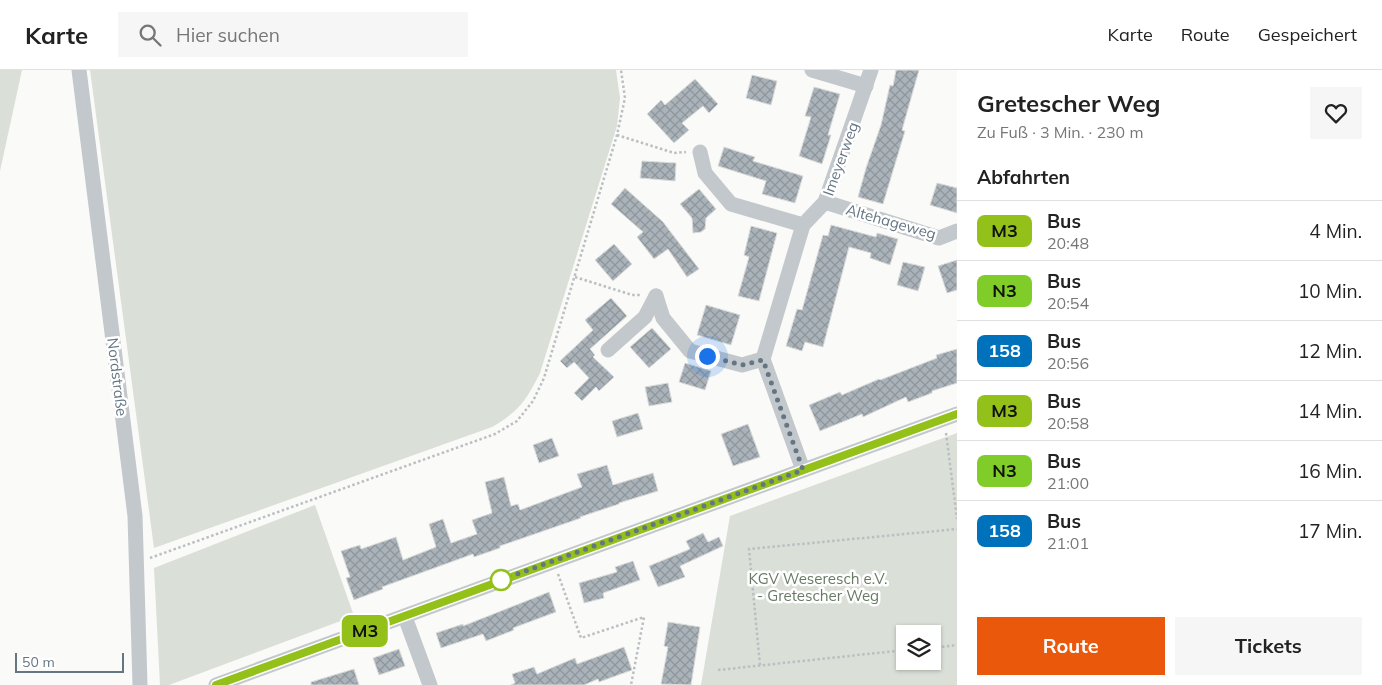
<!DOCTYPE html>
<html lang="de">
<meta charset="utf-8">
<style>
body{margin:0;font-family:Mulish,sans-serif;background:#f6f6f6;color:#222;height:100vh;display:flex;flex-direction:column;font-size:19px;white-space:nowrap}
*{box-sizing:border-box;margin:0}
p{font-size:16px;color:#767676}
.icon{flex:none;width:28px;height:28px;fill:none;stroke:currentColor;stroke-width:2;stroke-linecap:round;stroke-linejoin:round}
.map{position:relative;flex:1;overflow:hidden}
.drawer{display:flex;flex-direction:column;background:#fff;width:425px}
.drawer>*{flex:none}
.badge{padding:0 10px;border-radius:8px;font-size:18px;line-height:32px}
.buttons{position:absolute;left:896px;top:555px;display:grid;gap:10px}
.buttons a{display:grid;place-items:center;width:45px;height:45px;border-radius:0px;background:#fff;box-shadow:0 1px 4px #0004;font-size:25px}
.scale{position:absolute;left:15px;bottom:12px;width:109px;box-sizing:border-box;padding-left:5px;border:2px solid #657683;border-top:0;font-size:14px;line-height:18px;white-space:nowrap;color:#657683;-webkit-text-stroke:4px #fff;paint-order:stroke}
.you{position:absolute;width:25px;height:25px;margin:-12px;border:4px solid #fff;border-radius:50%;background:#1a73e8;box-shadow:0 0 0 8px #1a73e833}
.map>.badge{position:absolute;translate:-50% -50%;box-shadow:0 0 0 2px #fff}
h2{padding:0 20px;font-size:19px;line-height:45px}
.round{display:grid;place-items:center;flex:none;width:52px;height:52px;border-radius:0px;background:#f6f6f6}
.overview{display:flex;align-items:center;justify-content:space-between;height:85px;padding:0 20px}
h1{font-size:24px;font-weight:700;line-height:38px}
.cta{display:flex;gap:10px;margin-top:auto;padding:10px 20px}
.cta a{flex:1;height:58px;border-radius:0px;background:#ea580c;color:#fff;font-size:20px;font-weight:700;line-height:58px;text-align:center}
.cta a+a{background:#f6f6f6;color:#222}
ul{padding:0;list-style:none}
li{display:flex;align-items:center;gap:15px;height:60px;padding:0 20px;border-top:1px solid #e0e0e0}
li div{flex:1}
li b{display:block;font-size:19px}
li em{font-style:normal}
li .badge{min-width:55px;font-weight:700;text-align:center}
header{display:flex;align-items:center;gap:30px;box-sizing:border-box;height:70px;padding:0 25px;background:#fff;border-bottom:1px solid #e0e0e0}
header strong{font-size:24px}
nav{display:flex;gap:28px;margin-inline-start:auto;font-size:18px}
.search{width:350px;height:45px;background:#f6f6f6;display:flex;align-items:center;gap:12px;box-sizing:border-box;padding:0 18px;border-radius:0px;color:#767676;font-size:19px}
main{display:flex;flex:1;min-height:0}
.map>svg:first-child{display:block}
.green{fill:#dadfd7;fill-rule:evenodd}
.building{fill:url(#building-cross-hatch);stroke:#dcdcda}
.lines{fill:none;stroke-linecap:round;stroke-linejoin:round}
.path{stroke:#bbbfc2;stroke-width:2.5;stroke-dasharray:2.5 2.5;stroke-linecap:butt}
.minor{stroke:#c3c8cc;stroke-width:15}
.line-casing{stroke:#fff;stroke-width:11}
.line{stroke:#94c119;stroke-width:8}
.walk{stroke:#657683;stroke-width:5;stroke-dasharray:0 9}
.stop-dot{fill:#fff;stroke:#94c119;stroke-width:2.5}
.labels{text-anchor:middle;stroke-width:5;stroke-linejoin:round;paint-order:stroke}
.street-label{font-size:15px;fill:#657683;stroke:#fff}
.park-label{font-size:15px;fill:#687a64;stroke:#fff}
</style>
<header>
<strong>Karte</strong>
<div class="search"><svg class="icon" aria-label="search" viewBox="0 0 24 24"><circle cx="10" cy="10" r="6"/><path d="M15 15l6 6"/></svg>Hier suchen</div>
<nav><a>Karte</a><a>Route</a><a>Gespeichert</a></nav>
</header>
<main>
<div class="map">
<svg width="957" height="615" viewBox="0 0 957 615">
<defs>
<pattern id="building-cross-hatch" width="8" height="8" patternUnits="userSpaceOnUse" patternTransform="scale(1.25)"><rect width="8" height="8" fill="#aab3b9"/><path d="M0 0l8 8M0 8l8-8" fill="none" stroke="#8e969c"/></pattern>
</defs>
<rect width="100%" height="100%" fill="#fafaf8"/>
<g class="green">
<polygon points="0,0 22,0 0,101"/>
<path d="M90,0H616L620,28L617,56L540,303C526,331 519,341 492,357L154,478Z"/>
<path d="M957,363V615H701L730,446ZM905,564H932V591H905Z"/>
<polygon points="315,435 354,546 169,615 160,615 154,498"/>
</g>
<g class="building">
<polygon points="896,0 919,0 902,60 905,61 883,134 858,127 866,98 881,55 890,15 893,16"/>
<polygon points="752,5 777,11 771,35 746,28"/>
<polygon points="695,9 718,34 709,43 703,36 682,53 689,60 674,73 647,44 661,30 665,35"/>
<polygon points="814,17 840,24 828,65 831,65 822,94 799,86 811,47 805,46"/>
<polygon points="724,77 755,87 753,91 803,106 795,133 762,124 766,111 718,96"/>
<polygon points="642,91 676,93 675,111 640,108"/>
<polygon points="937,113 957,118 957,143 930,135"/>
<polygon points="625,118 663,152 699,199 687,207 668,179 654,189 637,167 643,162 611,134"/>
<polygon points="699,119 716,139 706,148 705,159 701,162 693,163 692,148 680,134"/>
<polygon points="831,155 876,167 877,163 898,169 890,195 870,188 871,183 849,177 823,277 805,272 802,281 786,276 797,239 802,240 823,165 828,166"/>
<polygon points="751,156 777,163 759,231 738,226 749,187 744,185"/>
<polygon points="614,174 632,194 613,211 595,190"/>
<polygon points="957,190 957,220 947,223 938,196"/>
<polygon points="903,192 925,197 918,221 897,215"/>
<polygon points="611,228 627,246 590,279 595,285 593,287 614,307 599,321 596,317 582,331 574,323 589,308 574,292 567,298 560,291 593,260 585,250"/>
<polygon points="706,235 740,245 731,275 697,265"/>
<polygon points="652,258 671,279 649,298 630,277"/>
<polygon points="957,279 957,313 932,321 932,323 908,332 906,327 863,347 862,344 820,361 809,335 840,322 842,325 879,309 880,310 937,288 936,285"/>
<polygon points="685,293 711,301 705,320 679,312"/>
<polygon points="668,313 672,332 649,336 645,317"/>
<polygon points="638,343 643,359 617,367 612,351"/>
<polygon points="748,354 760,387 733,396 721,364"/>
<polygon points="552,368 559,386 539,393 533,375"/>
<polygon points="607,395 613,415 653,403 658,421 619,433 619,434 580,447 581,448 500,476 500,478 474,487 473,484 382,517 383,519 354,530 346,508 350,507 341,481 360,475 361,479 396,467 403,490 436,477 429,454 443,449 451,473 477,464 472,450 492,443 485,412 504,407 511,436 518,434 520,440 582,417 577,404"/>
<polygon points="703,463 708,472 719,467 723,476 680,496 685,507 658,517 649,496 690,479 686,471"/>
<polygon points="633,491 640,510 603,523 604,528 584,533 579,513 617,502 615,497"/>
<polygon points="549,522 556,542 513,558 514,560 486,571 483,564 441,578 436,563 463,554 463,556"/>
<polygon points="668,552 700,557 691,615 661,614 668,577 664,576"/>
<polygon points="624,577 632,600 599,612 598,609 584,615 511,615 515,613 512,604 534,597 537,604 575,588 577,594"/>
<polygon points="399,579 405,596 379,605 373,588"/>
<polygon points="354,599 359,615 311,615 311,612"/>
</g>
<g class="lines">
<g class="path">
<polyline points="617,65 674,83 686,82"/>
<polyline points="575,207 632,225 641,225"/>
<polyline points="946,363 957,449"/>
<polyline points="150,488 495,364 517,351 533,331 544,308 617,65 625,28 621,0"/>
<polyline points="558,504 581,568 644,547 631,615"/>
<polyline points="932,578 957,575"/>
<polyline points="760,595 749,479 957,459"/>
<polyline points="718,600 905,580"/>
</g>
<g class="minor">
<polyline points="79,0 135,446 140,615"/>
<polyline points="812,0 866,16"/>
<polyline points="700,82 705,103 731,134 803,155"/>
<polyline points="825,132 939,168 957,161"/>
<polyline points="656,226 663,248 690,281 742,295 763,289"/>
<polyline points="608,280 645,247 656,226"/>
<polyline points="803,400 763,289 803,155 825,132 871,0"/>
<polyline points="405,547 430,615"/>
<polyline points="216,615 957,344"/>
</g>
</g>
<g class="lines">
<g class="line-casing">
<polyline id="line" points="216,615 957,344"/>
</g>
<use href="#line" class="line"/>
<polyline class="walk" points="501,510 803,400 763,290 742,295 707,286"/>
</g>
<circle class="stop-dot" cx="501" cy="510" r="10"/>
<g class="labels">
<g class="street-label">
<text transform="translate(841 89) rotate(-70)" y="5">Imeyerweg</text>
<text transform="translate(891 152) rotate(16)" y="5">Altehageweg</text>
<text transform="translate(117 307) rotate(83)" y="5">Nordstraße</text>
</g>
<g class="park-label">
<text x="818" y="514">KGV Weseresch e.V.<tspan x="818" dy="17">- Gretescher Weg</tspan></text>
</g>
</g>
</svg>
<div class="buttons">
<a><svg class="icon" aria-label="layers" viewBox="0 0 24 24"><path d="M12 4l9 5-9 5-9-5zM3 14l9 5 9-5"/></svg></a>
</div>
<div class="scale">50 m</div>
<div class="you" style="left:707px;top:286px"></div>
<b class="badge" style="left:365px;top:561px;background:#94c119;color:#111">M3</b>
</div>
<section class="drawer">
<div class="overview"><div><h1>Gretescher Weg</h1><p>Zu Fuß · 3 Min. · 230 m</p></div><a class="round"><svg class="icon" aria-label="heart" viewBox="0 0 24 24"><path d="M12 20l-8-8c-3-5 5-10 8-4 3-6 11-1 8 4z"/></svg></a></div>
<h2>Abfahrten</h2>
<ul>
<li><span class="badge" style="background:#94c119;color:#111">M3</span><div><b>Bus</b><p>20:48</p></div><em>4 Min.</em></li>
<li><span class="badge" style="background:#80cc28;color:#111">N3</span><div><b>Bus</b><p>20:54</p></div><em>10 Min.</em></li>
<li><span class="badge" style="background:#0072bc;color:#fff">158</span><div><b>Bus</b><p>20:56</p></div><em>12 Min.</em></li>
<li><span class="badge" style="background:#94c119;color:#111">M3</span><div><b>Bus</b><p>20:58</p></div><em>14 Min.</em></li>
<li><span class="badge" style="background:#80cc28;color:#111">N3</span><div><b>Bus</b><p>21:00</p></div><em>16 Min.</em></li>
<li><span class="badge" style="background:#0072bc;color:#fff">158</span><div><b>Bus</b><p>21:01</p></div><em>17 Min.</em></li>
</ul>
<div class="cta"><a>Route</a><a>Tickets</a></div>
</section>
</main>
